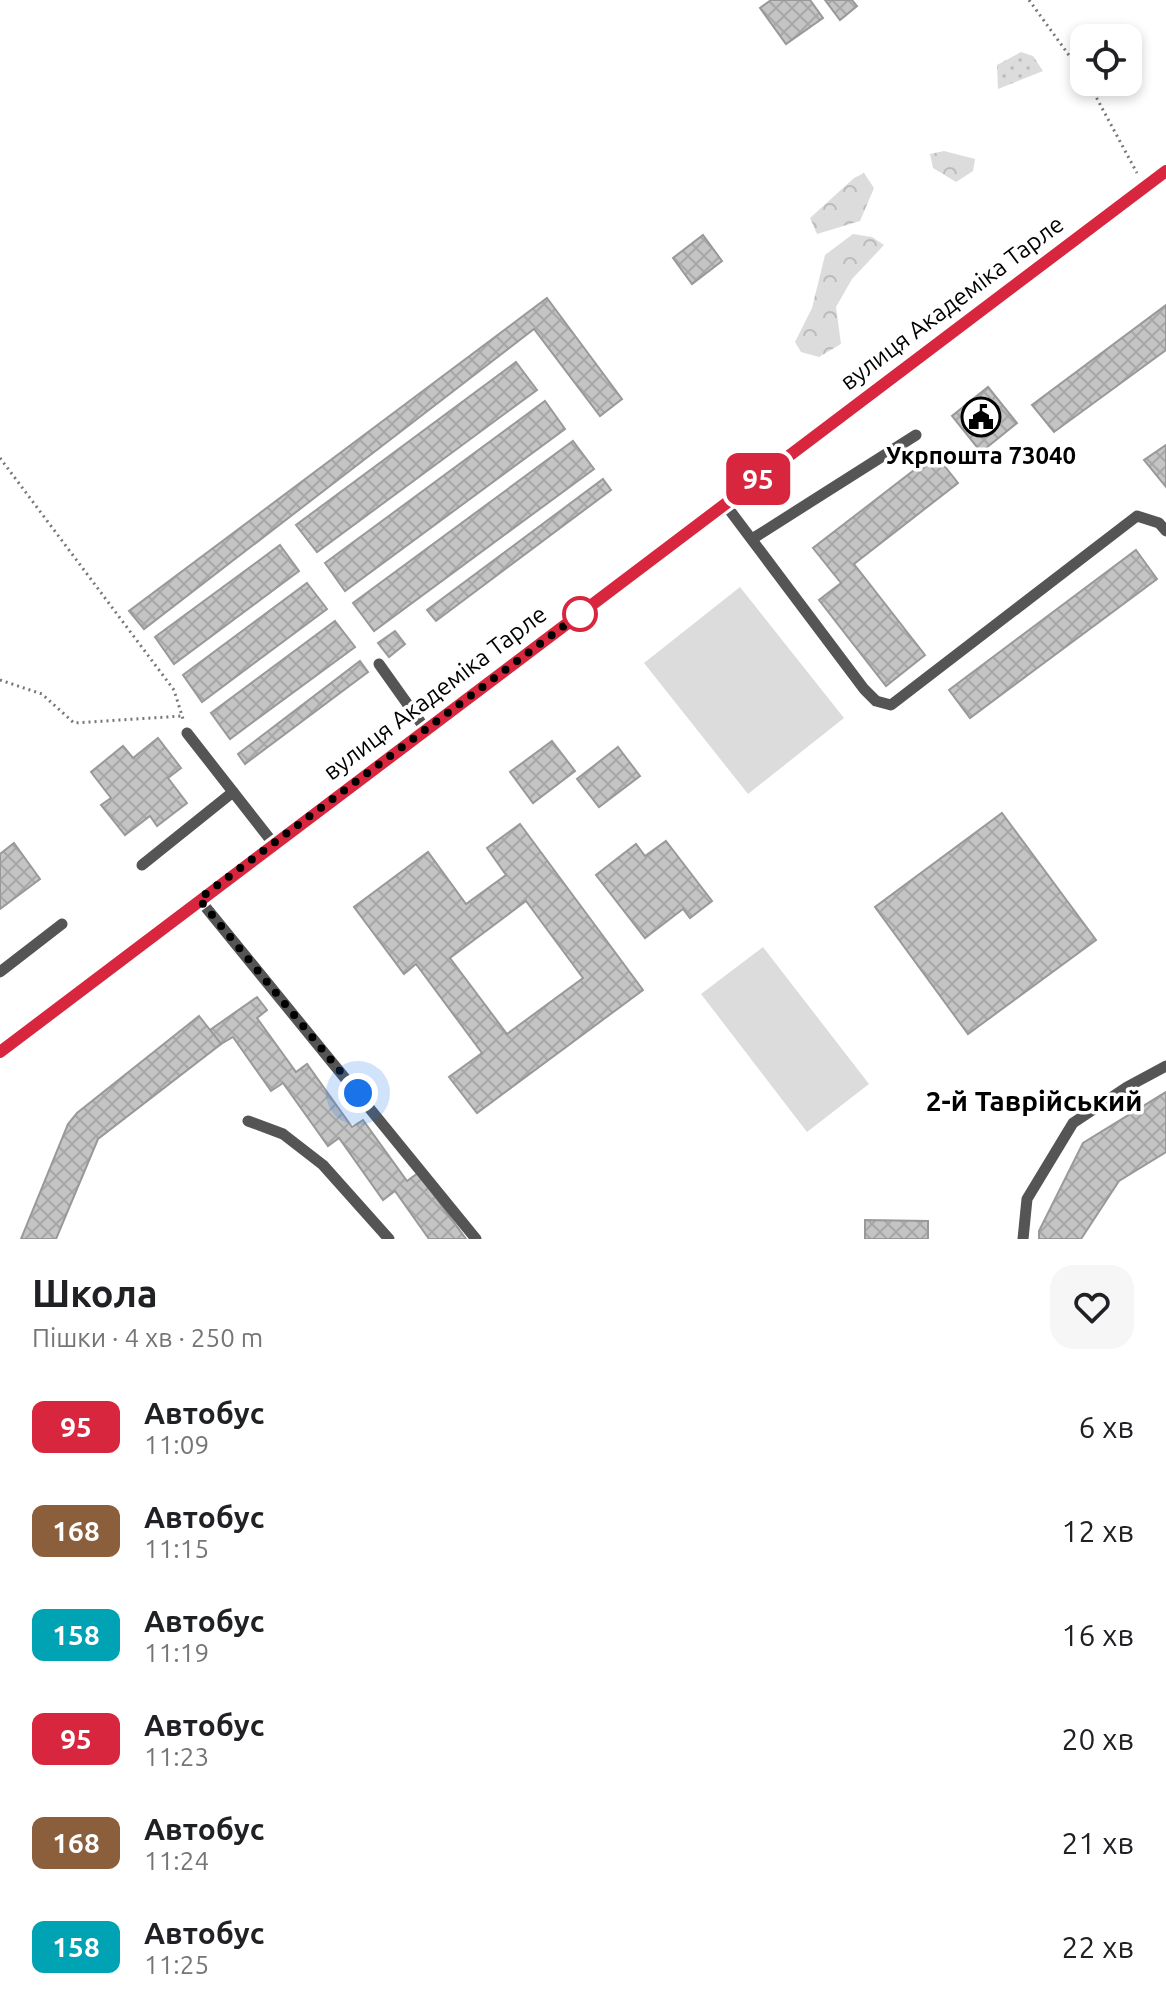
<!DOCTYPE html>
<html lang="uk">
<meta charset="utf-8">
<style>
body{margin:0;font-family:Ubuntu,sans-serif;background:#f6f6f6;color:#202124;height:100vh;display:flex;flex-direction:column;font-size:30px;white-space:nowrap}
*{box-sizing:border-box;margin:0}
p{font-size:26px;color:#757577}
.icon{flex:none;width:44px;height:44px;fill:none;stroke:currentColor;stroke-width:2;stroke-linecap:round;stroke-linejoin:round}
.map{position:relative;height:1239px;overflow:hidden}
.details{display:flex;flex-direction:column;background:#fff;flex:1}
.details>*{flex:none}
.badge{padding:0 16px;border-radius:12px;font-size:28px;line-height:52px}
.buttons{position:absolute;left:1070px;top:24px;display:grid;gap:16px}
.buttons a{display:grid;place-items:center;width:72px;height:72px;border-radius:16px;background:#fff;box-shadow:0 4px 12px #0003;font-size:40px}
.you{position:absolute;width:40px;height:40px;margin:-20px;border:6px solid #fff;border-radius:50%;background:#1a73e8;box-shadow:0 0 0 12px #1a73e833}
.map>.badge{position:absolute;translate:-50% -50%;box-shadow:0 0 0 4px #fff}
.round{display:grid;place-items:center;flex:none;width:84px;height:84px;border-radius:24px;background:#f6f6f6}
.headline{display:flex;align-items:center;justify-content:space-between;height:136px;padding:0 32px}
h1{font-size:38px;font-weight:700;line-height:60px}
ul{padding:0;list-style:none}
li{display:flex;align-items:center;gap:24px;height:104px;padding:0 32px}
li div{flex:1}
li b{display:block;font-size:30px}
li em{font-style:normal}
li .badge{min-width:88px;font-weight:700;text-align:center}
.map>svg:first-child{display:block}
.grass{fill:url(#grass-dots)}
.forest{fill:url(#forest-crowns)}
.garden{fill:#dcdcdc}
.building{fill:url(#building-cross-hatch);stroke:#999;stroke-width:2;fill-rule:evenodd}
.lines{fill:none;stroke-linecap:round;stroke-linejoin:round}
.path{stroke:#777;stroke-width:3;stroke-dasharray:2 4;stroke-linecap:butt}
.service{stroke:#555;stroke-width:11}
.minor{stroke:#555;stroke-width:16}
.line-casing{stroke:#fff;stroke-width:18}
.line{stroke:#d7263d;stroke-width:12}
.walk{stroke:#000;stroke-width:8;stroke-dasharray:0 14.4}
.stop-dot{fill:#fff;stroke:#d7263d;stroke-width:4}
.labels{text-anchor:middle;stroke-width:7;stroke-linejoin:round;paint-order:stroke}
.street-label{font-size:24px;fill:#000;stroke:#fff}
.poi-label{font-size:24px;font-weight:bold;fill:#000;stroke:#fff}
.quarter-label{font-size:28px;font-weight:bold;fill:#000;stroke:#fff}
</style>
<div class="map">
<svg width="1166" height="1239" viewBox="0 0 1166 1239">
<defs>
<pattern id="grass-dots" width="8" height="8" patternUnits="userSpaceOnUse" patternTransform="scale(2)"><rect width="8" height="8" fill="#dcdcdc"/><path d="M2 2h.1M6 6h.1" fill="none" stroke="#bbb" stroke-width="1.8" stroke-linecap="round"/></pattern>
<pattern id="forest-crowns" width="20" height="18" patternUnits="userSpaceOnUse" patternTransform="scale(2)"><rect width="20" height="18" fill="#dcdcdc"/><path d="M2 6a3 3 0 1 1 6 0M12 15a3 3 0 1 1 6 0" fill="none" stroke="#bbb"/></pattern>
<pattern id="building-cross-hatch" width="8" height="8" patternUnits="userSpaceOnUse" patternTransform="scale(2)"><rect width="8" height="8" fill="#c4c4c4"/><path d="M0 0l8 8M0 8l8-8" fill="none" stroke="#a7a7a7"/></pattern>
</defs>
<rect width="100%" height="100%" fill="#fff"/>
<polygon class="grass" points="1021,52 1033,56 1043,71 998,89 997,65"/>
<g class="forest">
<polygon points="944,151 975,159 973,171 956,182 933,168 930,154"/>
<polygon points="864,173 874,188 860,221 817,234 810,218 854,178"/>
<polygon points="853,234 872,237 884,245 852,279 836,307 841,344 819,357 801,352 795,342 812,308 825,255"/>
</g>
<g class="garden">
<polygon points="740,587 844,718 748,794 644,663"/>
<polygon points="763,947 869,1084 807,1132 701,994"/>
</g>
<g class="building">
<polygon points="771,0 810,0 823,18 786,44 760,8"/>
<polygon points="825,0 852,0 857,6 840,20"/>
<polygon points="703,235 722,261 692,284 673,258"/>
<polygon points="547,298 622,399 600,416 534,329 144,629 129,611"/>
<polygon points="1166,305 1166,350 1054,432 1032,405"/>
<polygon points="516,362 537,390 317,552 296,525"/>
<polygon points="988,387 1017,423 981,452 952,416"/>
<polygon points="545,401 565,429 345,591 325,563"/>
<polygon points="573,441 594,469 374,631 353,603"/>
<polygon points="1166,445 1166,487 1144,460"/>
<polygon points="935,454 958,483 854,564 925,655 886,686 819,600 841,583 813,548"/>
<polygon points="603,479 611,490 436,621 427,610"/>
<polygon points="280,545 299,571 174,664 155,637"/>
<polygon points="1136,550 1157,579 970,718 949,690"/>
<polygon points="307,583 327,609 202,702 183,675"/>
<polygon points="335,621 355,647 230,739 211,713"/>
<polygon points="395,631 405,644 389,657 378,643"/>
<polygon points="360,661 368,672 245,764 238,754"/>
<polygon points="158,738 181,768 168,778 187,803 157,826 150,816 125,835 101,805 111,798 91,772 123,746 133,758"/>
<polygon points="552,741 575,771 533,803 510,772"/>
<polygon points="618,747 640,776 599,807 577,779"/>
<polygon points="1002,813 1096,940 968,1034 875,907"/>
<path d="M520,824L643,990L477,1113L449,1077L482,1053L416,964L404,974L354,907L428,852L466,904L506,875L487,848ZM526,901L583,978L507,1034L450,958Z"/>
<polygon points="666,841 712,901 690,918 683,909 645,938 596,875 636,844 645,856"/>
<polygon points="14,843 40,879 0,909 0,854"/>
<polygon points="257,997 267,1010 257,1018 296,1072 307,1064 352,1127 363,1120 407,1181 418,1173 466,1239 429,1239 395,1191 383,1200 339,1138 328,1146 283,1083 271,1091 233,1037 221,1044 210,1030"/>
<polygon points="199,1016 221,1044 98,1139 56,1239 21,1239 68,1124 77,1113"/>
<polygon points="1166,1092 1166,1152 1119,1181 1081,1239 1039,1239 1039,1231 1083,1143"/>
<polygon points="865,1220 928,1221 928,1239 865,1239"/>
</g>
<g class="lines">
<g class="path">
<polyline points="1029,0 1084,76"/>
<polyline points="1088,82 1137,173"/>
<polyline points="0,458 174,690 183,719"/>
<polyline points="0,680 42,694 74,723 182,716"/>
</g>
<g class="service">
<polyline points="725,504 864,689 876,701 891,705 1137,516 1159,523 1166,531"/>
<polyline points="752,539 916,435"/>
<polyline points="379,664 426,730"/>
<polyline points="187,733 273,843"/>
<polyline points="142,865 233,792"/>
<polyline points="199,899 476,1239"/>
<polyline points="0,972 62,924"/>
<polyline points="248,1121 283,1134 323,1165 389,1239"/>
<polyline points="1023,1239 1027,1199 1073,1123 1127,1087 1166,1066"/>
</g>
<polyline class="minor" points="0,1052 1166,171"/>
</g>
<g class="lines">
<g class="line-casing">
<polyline id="line" points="0,1052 1166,171"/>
</g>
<use href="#line" class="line"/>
<polyline class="walk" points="358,1093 199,899 580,614"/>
</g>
<defs>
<g id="civic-ring" transform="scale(2)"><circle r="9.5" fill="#fff" stroke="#000" stroke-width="1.5"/><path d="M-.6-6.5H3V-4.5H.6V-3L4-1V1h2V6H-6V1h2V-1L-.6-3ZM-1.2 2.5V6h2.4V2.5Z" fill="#000"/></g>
</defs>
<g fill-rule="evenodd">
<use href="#civic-ring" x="981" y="417"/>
</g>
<circle class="stop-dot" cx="580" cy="614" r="16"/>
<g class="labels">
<g class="street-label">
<text transform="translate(952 303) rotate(-37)" y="8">вулиця Академіка Тарле</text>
<text transform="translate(435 693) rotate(-37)" y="8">вулиця Академіка Тарле</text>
</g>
<g class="poi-label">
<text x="981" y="464">Укрпошта 73040</text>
</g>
<g class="quarter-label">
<text x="1034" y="1111">2-й Таврійський</text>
</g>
</g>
</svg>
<div class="buttons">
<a><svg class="icon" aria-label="locate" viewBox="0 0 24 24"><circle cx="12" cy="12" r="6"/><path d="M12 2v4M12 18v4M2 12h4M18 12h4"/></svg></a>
</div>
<div class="you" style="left:358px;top:1093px"></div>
<b class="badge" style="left:758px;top:479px;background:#d7263d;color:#fff">95</b>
</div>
<section class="details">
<div class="headline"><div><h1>Школа</h1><p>Пішки · 4 хв · 250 m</p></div><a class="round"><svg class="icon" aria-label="heart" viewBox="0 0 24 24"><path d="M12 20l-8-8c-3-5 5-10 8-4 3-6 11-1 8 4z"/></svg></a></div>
<ul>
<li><span class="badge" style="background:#d7263d;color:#fff">95</span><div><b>Автобус</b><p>11:09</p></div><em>6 хв</em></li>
<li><span class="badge" style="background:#8b5e3c;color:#fff">168</span><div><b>Автобус</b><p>11:15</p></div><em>12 хв</em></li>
<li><span class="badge" style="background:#00a3b4;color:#fff">158</span><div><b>Автобус</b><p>11:19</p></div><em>16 хв</em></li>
<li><span class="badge" style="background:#d7263d;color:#fff">95</span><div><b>Автобус</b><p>11:23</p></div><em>20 хв</em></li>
<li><span class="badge" style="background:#8b5e3c;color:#fff">168</span><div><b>Автобус</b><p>11:24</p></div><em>21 хв</em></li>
<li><span class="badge" style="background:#00a3b4;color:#fff">158</span><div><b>Автобус</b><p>11:25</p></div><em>22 хв</em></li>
</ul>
</section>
